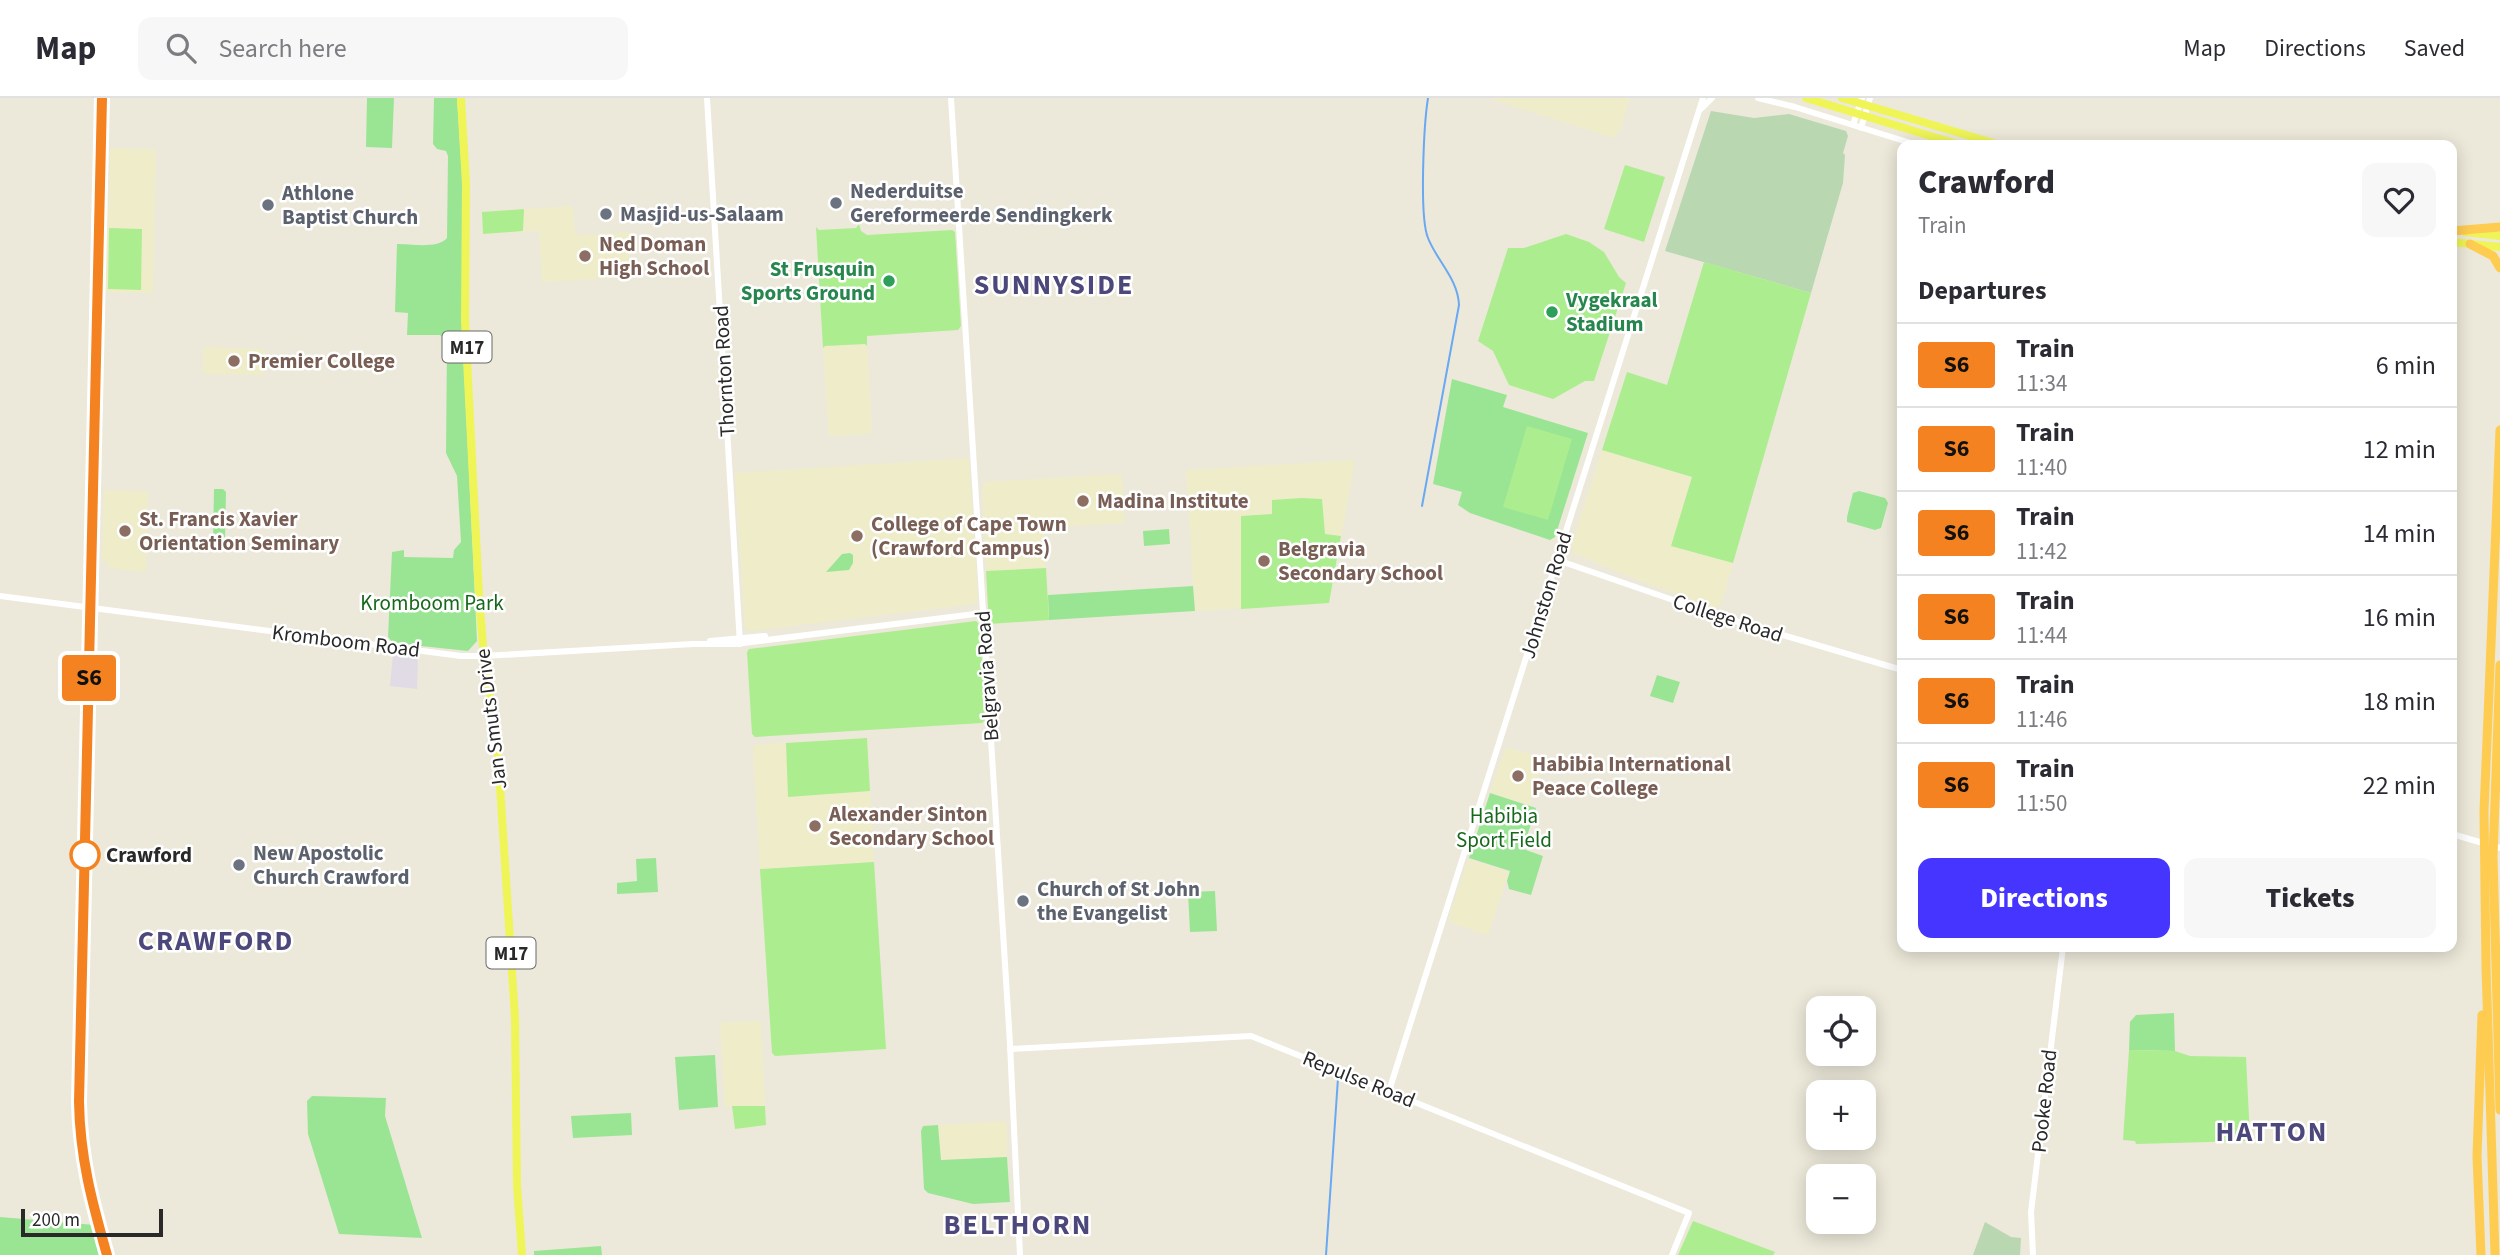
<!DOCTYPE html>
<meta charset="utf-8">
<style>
body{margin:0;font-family:"Source Sans 3",sans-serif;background:#f7f7f7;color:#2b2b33;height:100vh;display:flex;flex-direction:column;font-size:26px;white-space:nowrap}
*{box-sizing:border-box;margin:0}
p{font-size:23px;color:#7c7c81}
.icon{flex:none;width:38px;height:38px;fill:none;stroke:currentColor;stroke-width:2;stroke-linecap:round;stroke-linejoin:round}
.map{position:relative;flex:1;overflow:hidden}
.sheet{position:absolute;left:1897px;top:42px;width:560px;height:812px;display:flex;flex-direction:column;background:#fff;border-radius:14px;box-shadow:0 4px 18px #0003}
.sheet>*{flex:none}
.badge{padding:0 14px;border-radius:5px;font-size:24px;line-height:46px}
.fabs{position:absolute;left:1806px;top:898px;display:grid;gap:14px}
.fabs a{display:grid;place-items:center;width:70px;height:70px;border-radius:14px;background:#fff;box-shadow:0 4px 18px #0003;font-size:35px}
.scale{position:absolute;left:21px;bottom:18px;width:142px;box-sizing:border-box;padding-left:7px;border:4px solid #292929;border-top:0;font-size:19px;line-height:24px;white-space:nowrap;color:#292929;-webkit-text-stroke:5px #fff;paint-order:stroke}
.map>.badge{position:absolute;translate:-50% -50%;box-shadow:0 0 0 4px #fff}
h2{padding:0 21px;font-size:26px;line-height:63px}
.round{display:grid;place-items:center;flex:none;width:74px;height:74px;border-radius:14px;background:#f7f7f7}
.summary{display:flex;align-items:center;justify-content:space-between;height:119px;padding:0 21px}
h1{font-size:33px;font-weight:800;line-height:52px}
.primary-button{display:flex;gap:14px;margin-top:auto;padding:14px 21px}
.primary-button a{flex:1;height:80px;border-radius:14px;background:#4634ff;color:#fff;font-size:28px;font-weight:800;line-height:80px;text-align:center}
.primary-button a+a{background:#f7f7f7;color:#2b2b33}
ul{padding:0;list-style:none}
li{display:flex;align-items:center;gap:21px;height:84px;padding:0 21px;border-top:2px solid #e1e1e2}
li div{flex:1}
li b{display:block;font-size:26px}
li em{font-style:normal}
li .badge{min-width:77px;font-weight:700;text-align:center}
header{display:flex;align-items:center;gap:42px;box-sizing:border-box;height:98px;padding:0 35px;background:#fff;border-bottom:2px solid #e1e1e2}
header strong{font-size:33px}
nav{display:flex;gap:38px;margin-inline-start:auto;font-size:24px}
.search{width:490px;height:63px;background:#f7f7f7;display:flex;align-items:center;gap:18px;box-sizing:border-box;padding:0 24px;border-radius:14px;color:#7c7c81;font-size:26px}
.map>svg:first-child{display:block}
.industrial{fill:#e0dbe4}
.education{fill:#efedc9}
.green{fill:#9ae594}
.cemetery{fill:#b9d7b1}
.pitch{fill:#aced90}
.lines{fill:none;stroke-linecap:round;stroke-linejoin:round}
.stream{stroke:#69a8f2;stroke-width:2}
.minor{stroke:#fff;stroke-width:6}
.major{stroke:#eff556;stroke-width:8}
.highway{stroke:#ffcc52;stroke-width:9}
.rail{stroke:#a09db4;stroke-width:2}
.line-casing{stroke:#fff;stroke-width:16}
.line{stroke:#f58220;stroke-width:10}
.worship-dot{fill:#6b7280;stroke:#fff;stroke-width:2.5}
.education-dot{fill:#8d6e63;stroke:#fff;stroke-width:2.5}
.leisure-dot{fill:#2e9e5b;stroke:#fff;stroke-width:2.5}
.stop-dot{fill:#fff;stroke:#f58220;stroke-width:3.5}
.labels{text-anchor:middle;stroke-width:5;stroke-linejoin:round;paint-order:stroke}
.shield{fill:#fff;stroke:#696969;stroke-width:2}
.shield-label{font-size:19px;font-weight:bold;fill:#292929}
.worship-label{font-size:21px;font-weight:bold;fill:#5b616d;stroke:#fff;text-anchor:start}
.education-label{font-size:21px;font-weight:bold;fill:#785e54;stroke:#fff;text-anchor:start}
.leisure-label{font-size:21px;font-weight:bold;fill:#27864d;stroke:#fff;text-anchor:end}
.street-label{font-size:21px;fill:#292929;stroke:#fff}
.park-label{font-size:21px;fill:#17681c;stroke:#fff}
.stop-label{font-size:21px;font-weight:bold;fill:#292929;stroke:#fff;text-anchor:start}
.district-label{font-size:28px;font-weight:bold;letter-spacing:2px;fill:#4d487b;stroke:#fff}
</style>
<header>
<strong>Map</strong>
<div class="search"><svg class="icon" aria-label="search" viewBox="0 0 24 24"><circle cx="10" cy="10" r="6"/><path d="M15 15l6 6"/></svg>Search here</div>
<nav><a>Map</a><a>Directions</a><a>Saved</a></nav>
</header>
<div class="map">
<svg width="2500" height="1157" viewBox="0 0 2500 1157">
<rect width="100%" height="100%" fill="#ece9da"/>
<polygon class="industrial" points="393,557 418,560 417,591 390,588"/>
<g class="education">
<polygon points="1494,0 1630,0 1619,35 1616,35 1615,40 1493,2"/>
<polygon points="110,50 156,51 153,195 104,194 106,109 109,109"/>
<polygon points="571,108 573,110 575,132 578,137 629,134 631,179 542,184 539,133 483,136 482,114"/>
<polygon points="865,246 867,248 872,333 870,336 829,338 823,250 825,248"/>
<polygon points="203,249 265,251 264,277 203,276"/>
<polygon points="1602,352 1692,379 1672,448 1733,465 1721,506 1716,510 1635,481 1575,456 1571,449"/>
<polygon points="969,360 978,502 975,506 749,533 745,530 735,375"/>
<polygon points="1355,362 1329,505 1195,513 1186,372"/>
<polygon points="1122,376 1125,425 1044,430 1049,522 989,526 982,389 986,384"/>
<polygon points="104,392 148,394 146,474 108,470 108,464 102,463"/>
<polygon points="867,640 874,764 760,771 753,651 756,647"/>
<polygon points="1509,650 1544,661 1530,707 1490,695 1505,652"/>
<polygon points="1468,761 1509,774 1488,837 1452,825 1449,820"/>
<polygon points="761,923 766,1027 735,1031 732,1008 725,1009 720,925"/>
<polygon points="1003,1023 1007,1027 1007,1059 941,1062 938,1027"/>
</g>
<g class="green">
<polygon points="367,0 394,0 392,50 366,49"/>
<path d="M434,0H457L462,78V228L477,543L468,553L393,545L388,539L392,454L404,452V459L453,460L454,452L461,444L457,378L446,355L447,244L440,237H407L408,215L395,214L397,146C411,146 438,151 447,140L448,58L446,53L437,51L433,46Z"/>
<polygon points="1452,281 1507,297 1503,309 1588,335 1555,439 1550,442 1470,415 1458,407 1462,394 1433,386"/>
<polygon points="214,391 223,391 226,394 225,442 213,444"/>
<polygon points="1859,393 1885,400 1888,405 1881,430 1875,432 1847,424 1847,419 1853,395"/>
<polygon points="1169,431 1170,446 1144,448 1143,433"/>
<polygon points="850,455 853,457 853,465 849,472 826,474 842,456"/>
<polygon points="1193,488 1195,513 1049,522 1048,497"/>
<polygon points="1657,577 1680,584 1673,605 1650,598"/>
<polygon points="1490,695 1536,710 1523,751 1543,758 1531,797 1509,791 1507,783 1510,773 1469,760"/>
<polygon points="656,760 658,794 617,796 617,785 637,783 636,761"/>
<polygon points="1215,793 1217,833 1190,834 1188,794"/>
<polygon points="2174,915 2175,953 2129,952 2130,924 2136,917"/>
<polygon points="715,957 718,1009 679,1012 675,959"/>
<polygon points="312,998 386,1000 385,1018 422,1140 339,1136 308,1036 307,1003"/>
<polygon points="631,1015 632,1037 573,1040 571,1018"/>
<polygon points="938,1027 941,1062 1007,1059 1010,1104 973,1106 928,1095 924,1091 921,1033 923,1028"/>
<polygon points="0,1119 95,1127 104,1157 0,1157"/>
<polygon points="601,1148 602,1157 534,1157 534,1153"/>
</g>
<g class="cemetery">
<polygon points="1711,13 1754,20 1789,16 1846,33 1848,38 1843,55 1845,57 1843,85 1811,195 1665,153"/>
<polygon points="1985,1124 2011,1139 2021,1140 2020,1157 1973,1157"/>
</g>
<g class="pitch">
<polygon points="1625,67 1665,79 1644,144 1604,131"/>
<polygon points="524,111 523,133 483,136 482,114"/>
<polygon points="859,126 861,133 867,137 952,132 955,134 961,228 958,232 867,238 867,248 865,246 825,248 823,250 816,129 819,132 856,130"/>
<polygon points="109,130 142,131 141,192 108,191"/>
<polygon points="1566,136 1589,144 1604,154 1619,179 1626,185 1594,283 1585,283 1553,301 1509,287 1493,253 1478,243 1508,150 1524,150"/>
<polygon points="1704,164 1811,195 1733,465 1671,448 1692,379 1602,352 1627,274 1667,287"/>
<polygon points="1527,328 1572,341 1548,422 1503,409"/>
<polygon points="1301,400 1322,401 1325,436 1341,438 1329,505 1241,511 1241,418 1272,416 1272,402"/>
<polygon points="1046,470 1049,522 989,526 986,473"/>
<polygon points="976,523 980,527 985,622 982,625 755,639 752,636 747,554 749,551"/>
<polygon points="867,640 870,693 788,699 786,645"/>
<polygon points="874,764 886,951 775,958 772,955 760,771"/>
<polygon points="2129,952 2175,953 2190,958 2246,959 2250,1040 2246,1043 2136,1046 2135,1043 2123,1042"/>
<polygon points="732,1008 765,1008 766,1027 735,1031"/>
<polygon points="1693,1123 1775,1154 1773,1157 1678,1157"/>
</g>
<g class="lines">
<g class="stream">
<path d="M1422,408L1459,207C1458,181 1437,163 1428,140C1419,118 1424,25 1428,0"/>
<polyline points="1326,1157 1338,980"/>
</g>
<g class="minor">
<polyline points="707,0 740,546"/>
<polyline points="951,0 1010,946 1020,1157"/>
<polyline points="1758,0 1795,9 1917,47"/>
<polyline points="1701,11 1712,0"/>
<polyline points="1853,27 1862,0"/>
<polyline points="1861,30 1870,0"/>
<polyline points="1557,459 1566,465 1725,520 1902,572"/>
<polyline points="0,498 461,558 484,558 693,546 735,546 983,515"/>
<polyline points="710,543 765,538"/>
<polyline points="2452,736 2500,750"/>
<polyline points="1010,951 1251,938 1689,1115 1672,1157"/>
<polyline points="1389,993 1703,0"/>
<polyline points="2033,1157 2031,1114 2063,849"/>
</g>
<g class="major">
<polyline points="461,0 466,86 465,222 479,497 483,548 498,657 504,750 515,920 517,1087 522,1157"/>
<polyline points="1806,0 1960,47"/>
<polyline points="1842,0 2000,47"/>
<polyline points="2465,134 2500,138"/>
<polyline points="2452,144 2500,149"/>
</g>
<g class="highway">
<polyline points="2452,133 2500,129"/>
<polyline points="2470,146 2493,158 2500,170"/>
<polyline points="2500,567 2493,759 2500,1012"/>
<polyline points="2481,1157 2477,1058 2482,917"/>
<polyline points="2495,1157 2486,869 2484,713 2500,332"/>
</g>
<path class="rail" d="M102,0L79,1004C80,1058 92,1106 107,1157"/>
</g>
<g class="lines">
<g class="line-casing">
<path id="line" d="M102,0L79,1004C80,1060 92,1104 107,1157"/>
</g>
<use href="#line" class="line"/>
</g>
<g class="worship-dot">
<circle cx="836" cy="105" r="7"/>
<circle cx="268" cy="107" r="7"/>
<circle cx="606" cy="116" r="7"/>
<circle cx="239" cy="767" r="7"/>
<circle cx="1023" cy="803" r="7"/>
</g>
<g class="education-dot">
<circle cx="585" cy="158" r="7"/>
<circle cx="234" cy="263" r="7"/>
<circle cx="1083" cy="403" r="7"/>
<circle cx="125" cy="433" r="7"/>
<circle cx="857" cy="438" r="7"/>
<circle cx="1264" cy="463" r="7"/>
<circle cx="1518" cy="678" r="7"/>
<circle cx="815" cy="728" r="7"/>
</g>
<g class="leisure-dot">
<circle cx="889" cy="183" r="7"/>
<circle cx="1552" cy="214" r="7"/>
</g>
<circle class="stop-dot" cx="85" cy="757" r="14"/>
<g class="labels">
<g class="shield">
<rect x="442.5" y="233.5" width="49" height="31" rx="5"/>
<rect x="486.5" y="839.5" width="49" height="31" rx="5"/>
</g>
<g class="shield-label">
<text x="467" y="256">M17</text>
<text x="511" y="862">M17</text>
</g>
<g class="worship-label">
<text x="850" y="100">Nederduitse<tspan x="850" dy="24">Gereformeerde Sendingkerk</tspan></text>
<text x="282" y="102">Athlone<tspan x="282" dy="24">Baptist Church</tspan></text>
<text x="620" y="123">Masjid-us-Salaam</text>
<text x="253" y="762">New Apostolic<tspan x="253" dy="24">Church Crawford</tspan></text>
<text x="1037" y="798">Church of St John<tspan x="1037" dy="24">the Evangelist</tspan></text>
</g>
<g class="education-label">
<text x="599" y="153">Ned Doman<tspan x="599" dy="24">High School</tspan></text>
<text x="248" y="270">Premier College</text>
<text x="1097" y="410">Madina Institute</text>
<text x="139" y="428">St. Francis Xavier<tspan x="139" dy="24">Orientation Seminary</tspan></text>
<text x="871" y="433">College of Cape Town<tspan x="871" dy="24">(Crawford Campus)</tspan></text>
<text x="1278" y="458">Belgravia<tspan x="1278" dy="24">Secondary School</tspan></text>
<text x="1532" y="673">Habibia International<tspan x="1532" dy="24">Peace College</tspan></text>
<text x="829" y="723">Alexander Sinton<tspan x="829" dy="24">Secondary School</tspan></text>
</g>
<g class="leisure-label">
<text x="875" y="178">St Frusquin<tspan x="875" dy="24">Sports Ground</tspan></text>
<text x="1566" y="209" text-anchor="start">Vygekraal<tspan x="1566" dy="24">Stadium</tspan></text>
</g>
<g class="street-label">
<text transform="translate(724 273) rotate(-93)" y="7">Thornton Road</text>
<text transform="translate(1546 497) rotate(-73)" y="7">Johnston Road</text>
<text transform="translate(1728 520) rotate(18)" y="7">College Road</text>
<text transform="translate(346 543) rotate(7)" y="7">Kromboom Road</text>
<text transform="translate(987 578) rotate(-94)" y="7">Belgravia Road</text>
<text transform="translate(491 621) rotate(-97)" y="7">Jan Smuts Drive</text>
<text transform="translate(1359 981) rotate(22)" y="7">Repulse Road</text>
<text transform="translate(2044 1003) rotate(-84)" y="7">Pooke Road</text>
</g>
<g class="park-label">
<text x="432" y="512">Kromboom Park</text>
<text x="1504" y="725">Habibia<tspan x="1504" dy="24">Sport Field</tspan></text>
</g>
<g class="stop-label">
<text x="106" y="764">Crawford</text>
</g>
<g class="district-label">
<text x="1054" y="196">SUNNYSIDE</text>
<text x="216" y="852">CRAWFORD</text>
<text x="2272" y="1043">HATTON</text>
<text x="1018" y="1136">BELTHORN</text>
</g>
</g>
</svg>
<div class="fabs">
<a><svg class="icon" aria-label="locate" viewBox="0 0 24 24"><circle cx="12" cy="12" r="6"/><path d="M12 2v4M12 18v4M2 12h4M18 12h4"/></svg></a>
<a>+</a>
<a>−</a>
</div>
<div class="scale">200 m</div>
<b class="badge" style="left:89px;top:580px;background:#f58220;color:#111">S6</b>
<section class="sheet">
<div class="summary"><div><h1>Crawford</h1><p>Train</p></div><a class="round"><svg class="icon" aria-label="heart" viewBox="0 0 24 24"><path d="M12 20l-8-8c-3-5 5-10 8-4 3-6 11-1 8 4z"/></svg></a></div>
<h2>Departures</h2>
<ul>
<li><span class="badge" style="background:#f58220;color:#111">S6</span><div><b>Train</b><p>11:34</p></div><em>6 min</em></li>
<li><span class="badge" style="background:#f58220;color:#111">S6</span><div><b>Train</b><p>11:40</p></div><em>12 min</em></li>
<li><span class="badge" style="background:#f58220;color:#111">S6</span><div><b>Train</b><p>11:42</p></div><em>14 min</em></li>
<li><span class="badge" style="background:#f58220;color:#111">S6</span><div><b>Train</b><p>11:44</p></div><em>16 min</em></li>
<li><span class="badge" style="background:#f58220;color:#111">S6</span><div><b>Train</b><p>11:46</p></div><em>18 min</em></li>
<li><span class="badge" style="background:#f58220;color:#111">S6</span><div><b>Train</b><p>11:50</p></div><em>22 min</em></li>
</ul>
<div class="primary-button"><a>Directions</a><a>Tickets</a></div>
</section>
</div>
